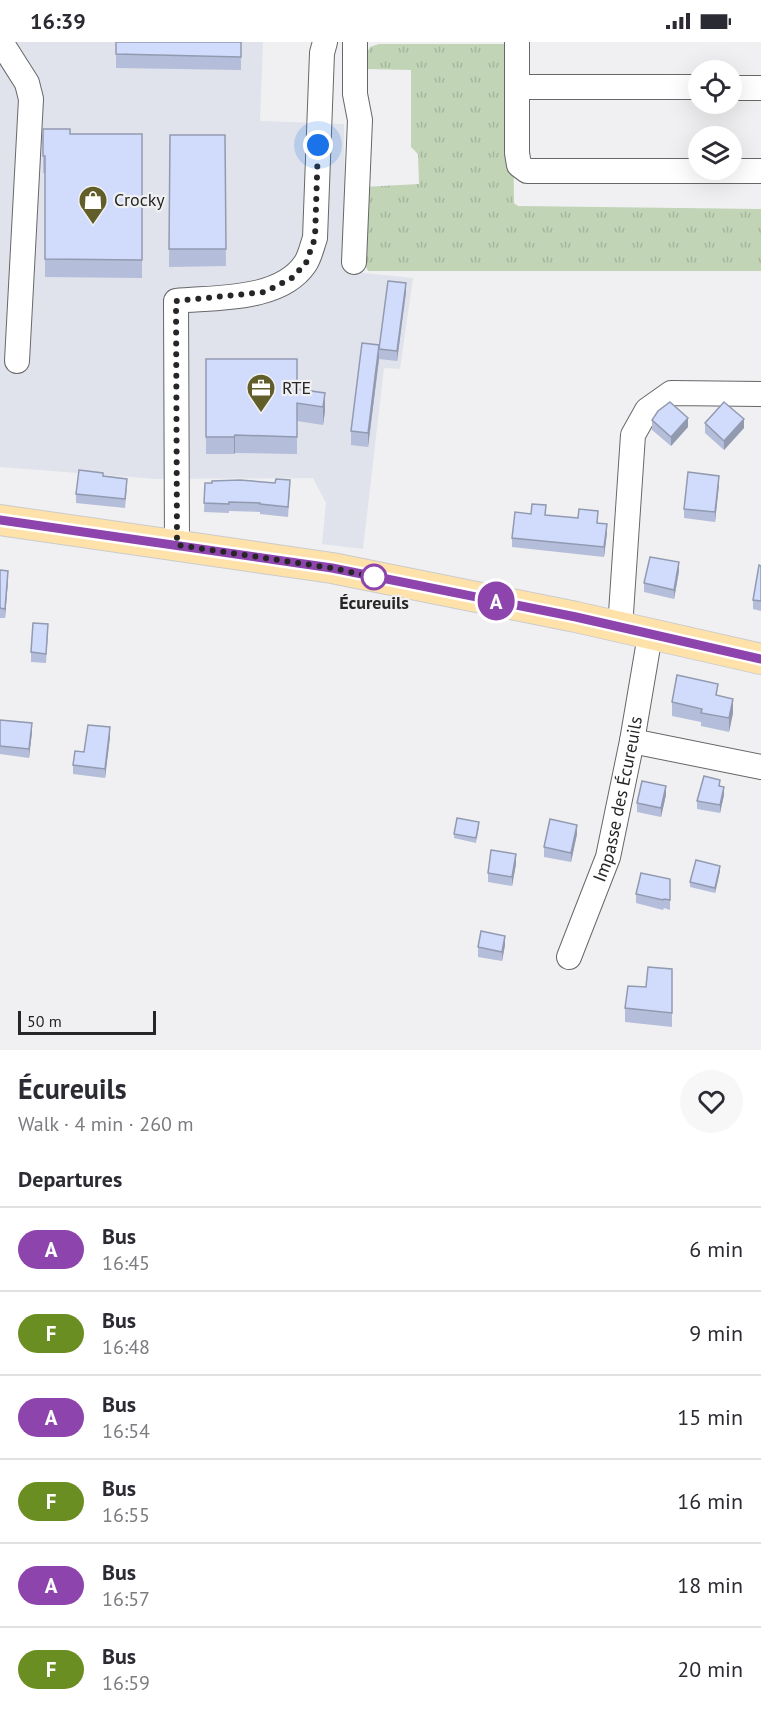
<!DOCTYPE html>
<meta charset="utf-8">
<style>
body{margin:0;font-family:"PT Sans",sans-serif;background:#f7f7f7;color:#2b2b33;height:100vh;display:flex;flex-direction:column;font-size:22px;white-space:nowrap}
*{box-sizing:border-box;margin:0}
p{font-size:20px;color:#7c7c81}
.icon{flex:none;width:33px;height:33px;fill:none;stroke:currentColor;stroke-width:2;stroke-linecap:round;stroke-linejoin:round}
.map{position:relative;height:1008px;overflow:hidden}
.drawer{display:flex;flex-direction:column;background:#fff;flex:1}
.drawer>*{flex:none}
.badge{padding:0 12px;border-radius:20px;font-size:21px;line-height:39px}
.controls{position:absolute;left:688px;top:18px;display:grid;gap:12px}
.controls a{display:grid;place-items:center;width:54px;height:54px;border-radius:50%;background:#fff;box-shadow:0 6px 24px #0002;font-size:30px}
.scale{position:absolute;left:18px;bottom:15px;width:138px;box-sizing:border-box;padding-left:6px;border:3px solid #262626;border-top:0;font-size:16px;line-height:21px;white-space:nowrap;color:#262626;-webkit-text-stroke:4px #f0f0f2;paint-order:stroke}
.you{position:absolute;width:30px;height:30px;margin:-15px;border:4px solid #fff;border-radius:50%;background:#1a73e8;box-shadow:0 0 0 9px #1a73e833}
.map>.badge{position:absolute;translate:-50% -50%;box-shadow:0 0 0 3px #fff}
h2{padding:0 18px;font-size:22px;line-height:54px}
.round{display:grid;place-items:center;flex:none;width:63px;height:63px;border-radius:32px;background:#f7f7f7}
.head{display:flex;align-items:center;justify-content:space-between;height:102px;padding:0 18px}
h1{font-size:28px;font-weight:700;line-height:45px}
ul{padding:0;list-style:none}
li{display:flex;align-items:center;gap:18px;height:84px;padding:0 18px;border-top:2px solid #e1e1e2}
li div{flex:1}
li b{display:block;font-size:22px}
li em{font-style:normal}
li .badge{min-width:66px;font-weight:700;text-align:center}
.status{display:flex;justify-content:space-between;align-items:center;height:42px;padding:0 30px;background:#fff;direction:ltr}
.status svg{height:16px;fill:currentColor}
.map>svg:first-child{display:block}
.built{fill:#e0e3ec}
.grass{fill:url(#grass-tufts)}
.lines{fill:none;stroke-linecap:round;stroke-linejoin:round}
.minor-casing{stroke:#666768;stroke-width:26}
.major-casing{stroke:#cbcbcb;stroke-width:32}
.minor{stroke:#fff;stroke-width:24}
.major{stroke:#fee2aa;stroke-width:30}
.wall{fill:#b4bdd9}
.shaded-wall{fill:#929ab0}
.building{fill:#d1dcfc;stroke:#929ab0;stroke-width:1.5}
.line-casing{stroke:#fff;stroke-width:14}
.line{stroke:#8e44ad;stroke-width:9}
.walk{stroke:#262626;stroke-width:6;stroke-dasharray:0 10.8}
.stop-dot{fill:#fff;stroke:#8e44ad;stroke-width:3}
.labels{text-anchor:middle;stroke-width:4.5;stroke-linejoin:round;paint-order:stroke}
.poi-label{font-size:18px;fill:#262626;stroke:#f0f0f2;text-anchor:start}
.stop-label{font-size:18px;font-weight:bold;fill:#262626;stroke:#f0f0f2}
.street-label{font-size:18px;fill:#262626;stroke:#f0f0f2}
</style>
<div class="status"><b>16:39</b><svg viewBox="0 0 49 12"><path d="M0 12V9h3v3zM5 12V6h3v6zM10 12V3h3v9zM15 12V0h3v12zM26 1h20v11H26zM47 4h2v5h-2z"/></svg></div>
<div class="map">
<svg width="761" height="1008" viewBox="0 0 761 1008">
<defs>
<pattern id="grass-tufts" width="24" height="20" patternUnits="userSpaceOnUse" patternTransform="scale(1.5)"><rect width="24" height="20" fill="#c1d4b6"/><path d="M3 7l-1-3M5 7V3M7 7l1-3M15 17l-1-3M17 17v-4M19 17l1-3" fill="none" stroke="#a6b69c"/></pattern>
</defs>
<rect width="100%" height="100%" fill="#f0f0f2"/>
<polygon class="built" points="0,0 263,0 260,79 344,82 346,229 413,236 400,327 384,326 363,507 322,502 326,461 313,436 156,437 0,425"/>
<polygon class="grass" points="379,2 512,2 514,161 518,164 761,167 761,229 368,229 358,208 364,145 419,142 418,112 411,105 411,28 366,27 366,13 370,5"/>
<g class="lines">
<g class="minor-casing">
<g id="minor">
<polyline points="1,0 27,41 31,57 17,319"/>
<polyline points="517,0 517,111 519,123 527,129 761,129"/>
<polyline points="517,45 699,45"/>
<polyline points="732,46 761,46"/>
<polyline points="354,220 360,78 355,52 355,0"/>
<path d="M177,503L176,259C216,255 280,259 305,222C310,215 312,204 315,196L322,11L325,0"/>
<polyline points="620,586 633,393 647,368 671,351 761,352"/>
<polyline points="632,699 761,725"/>
<path id="s1" d="M569,915L608,815L632,699L650,593"/>
</g>
</g>
<g class="major-casing">
<polyline id="major" points="0,478 332,526 576,575 761,617"/>
</g>
<use href="#minor" class="minor"/>
<use href="#major" class="major"/>
</g>
<g class="wall">
<polygon points="116,0 241,0 241,28 116,26"/>
<polygon points="43,87 70,92 142,92 142,236 45,235 45,131 43,131"/>
<polygon points="170,93 225,93 226,224 169,225"/>
<polygon points="406,250 397,319 379,317 368,405 351,403 351,389 379,303"/>
<polygon points="206,317 297,347 325,351 325,369 323,383 297,379 297,412 235,411 234,412 206,412"/>
<polygon points="652,378 688,385 671,404 652,388"/>
<polygon points="705,381 744,386 724,408 705,391"/>
<polygon points="103,434 127,446 125,466 76,461 76,452"/>
<polygon points="205,441 290,447 288,475 260,472 260,470 229,469 229,471 204,470"/>
<polygon points="719,443 715,480 684,476 684,467"/>
<polygon points="598,481 607,491 604,515 512,505 512,496"/>
<polygon points="761,524 761,569 753,567 753,558"/>
<polygon points="0,528 8,538 5,576 0,576"/>
<polygon points="679,529 674,557 644,550 644,541"/>
<polygon points="48,591 46,621 31,620 31,610"/>
<polygon points="718,654 733,671 729,690 701,684 701,680 672,674 672,660"/>
<polygon points="0,678 32,690 29,716 0,712"/>
<polygon points="110,695 105,736 73,732 73,723"/>
<polygon points="720,744 724,753 720,771 697,767 697,759"/>
<polygon points="666,753 661,775 637,770 637,761"/>
<polygon points="479,785 476,801 454,796 454,792"/>
<polygon points="577,792 571,820 544,815 544,805"/>
<polygon points="516,822 512,844 488,840 488,831"/>
<polygon points="720,829 715,851 690,845 690,840"/>
<polygon points="670,837 670,868 664,866 663,868 636,861 636,852"/>
<polygon points="505,903 502,919 478,915 478,905"/>
<polygon points="672,927 672,985 625,980 625,966 646,945"/>
</g>
<g class="shaded-wall">
<polygon points="406,241 406,250 397,319 397,309"/>
<polygon points="379,303 379,317 368,405 368,391"/>
<polygon points="325,351 325,369 323,383 323,365"/>
<polygon points="688,376 688,385 671,404 671,395"/>
<polygon points="744,377 744,386 724,408 724,399"/>
<polygon points="235,393 235,411 234,412 234,395"/>
<polygon points="719,434 719,443 715,480 715,470"/>
<polygon points="607,482 607,491 604,515 604,505"/>
<polygon points="679,520 679,529 674,557 674,548"/>
<polygon points="8,529 8,538 5,576 5,567"/>
<polygon points="733,657 733,671 729,690 729,676"/>
<polygon points="32,681 32,690 29,716 29,707"/>
<polygon points="110,685 110,695 105,736 105,727"/>
<polygon points="666,744 666,753 661,775 661,766"/>
<polygon points="724,745 724,753 720,771 720,763"/>
<polygon points="577,783 577,792 571,820 571,811"/>
<polygon points="516,812 516,822 512,844 512,835"/>
<polygon points="720,824 720,829 715,851 715,846"/>
<polygon points="505,894 505,903 502,919 502,910"/>
</g>
<g class="building">
<polygon points="116,0 241,0 241,15 116,12"/>
<polygon points="43,87 70,87 70,92 142,92 142,218 45,217 45,114 43,114"/>
<polygon points="170,93 225,93 226,207 169,207"/>
<polygon points="388,239 406,241 397,309 379,307"/>
<polygon points="362,301 379,303 368,391 351,389"/>
<polygon points="206,317 297,317 297,347 325,351 323,365 297,361 297,395 235,393 234,395 206,395"/>
<polygon points="670,360 688,376 671,395 652,378 658,369"/>
<polygon points="724,360 744,377 724,399 705,381"/>
<polygon points="79,428 103,431 103,434 127,437 125,457 76,452"/>
<polygon points="688,430 719,434 715,470 684,467"/>
<polygon points="276,437 290,438 288,465 260,462 260,461 229,460 229,462 204,461 205,441 212,441 212,439 240,438 275,441"/>
<polygon points="532,462 546,463 545,473 578,476 579,467 598,469 597,481 607,482 604,505 512,496 515,470 531,472"/>
<polygon points="650,515 679,520 674,548 644,541"/>
<polygon points="759,523 761,524 761,559 753,558"/>
<polygon points="0,528 8,529 5,567 0,566"/>
<polygon points="33,581 48,582 46,612 31,610"/>
<polygon points="677,633 718,642 716,653 733,657 729,676 701,671 702,667 672,660"/>
<polygon points="0,678 32,681 29,707 0,704"/>
<polygon points="88,683 110,685 105,727 73,723 75,709 84,710"/>
<polygon points="704,734 720,738 719,744 724,745 720,763 697,759"/>
<polygon points="642,739 666,744 661,766 637,761"/>
<polygon points="457,776 479,780 476,796 454,792"/>
<polygon points="550,777 577,783 571,811 544,805"/>
<polygon points="491,808 516,812 512,835 488,831"/>
<polygon points="696,818 720,824 715,846 690,840"/>
<polygon points="641,831 670,837 670,858 664,857 663,858 636,852"/>
<polygon points="481,889 505,894 502,910 478,905"/>
<polygon points="648,925 672,927 672,971 625,966 628,944 646,945"/>
</g>
<g class="lines">
<g class="line-casing">
<polyline id="line" points="0,478 332,526 576,575 761,617"/>
</g>
<use href="#line" class="line"/>
<polyline class="walk" points="318,103 315,196 306,221 292,236 265,250 176,259 177,503 332,526 374,535"/>
</g>
<defs>
<g id="shop-pin" transform="scale(1.5)"><path d="M0 17L-7.5 6A9.5 9.5 0 1 1 7.5 6Z" fill="#615e2a" stroke="#f0f0f2"/><path d="M-5-2.5h2.3a2.7 3.5 0 0 1 5.4 0H5L5.5 6h-11ZM-1.5-2.5h3a1.5 2.3 0 0 0-3 0Z" fill="#fff"/></g>
<g id="office-pin" transform="scale(1.5)"><path d="M0 17L-7.5 6A9.5 9.5 0 1 1 7.5 6Z" fill="#615e2a" stroke="#f0f0f2"/><path d="M-6-3h4V-5.5h4V-3h4V5H-6ZM-1-4.5V-3h2v-1.5ZM-6 0V1H6V0Z" fill="#fff"/></g>
</defs>
<g fill-rule="evenodd">
<use href="#shop-pin" x="93" y="158"/>
<use href="#office-pin" x="261" y="346"/>
</g>
<circle class="stop-dot" cx="374" cy="535" r="12"/>
<g class="labels">
<g class="poi-label">
<text x="114" y="164">Crocky</text>
<text x="282" y="352">RTE</text>
</g>
<g class="stop-label">
<text x="374" y="567">Écureuils</text>
</g>
<g class="street-label">
<text dy="6" stroke="none"><textPath href="#s1" startOffset="166">Impasse des Écureuils</textPath></text>
</g>
</g>
</svg>
<div class="controls">
<a><svg class="icon" aria-label="locate" viewBox="0 0 24 24"><circle cx="12" cy="12" r="6"/><path d="M12 2v4M12 18v4M2 12h4M18 12h4"/></svg></a>
<a><svg class="icon" aria-label="layers" viewBox="0 0 24 24"><path d="M12 4l9 5-9 5-9-5zM3 14l9 5 9-5"/></svg></a>
</div>
<div class="scale">50 m</div>
<div class="you" style="left:318px;top:103px"></div>
<b class="badge" style="left:496px;top:559px;background:#8e44ad;color:#fff">A</b>
</div>
<section class="drawer">
<div class="head"><div><h1>Écureuils</h1><p>Walk · 4 min · 260 m</p></div><a class="round"><svg class="icon" aria-label="heart" viewBox="0 0 24 24"><path d="M12 20l-8-8c-3-5 5-10 8-4 3-6 11-1 8 4z"/></svg></a></div>
<h2>Departures</h2>
<ul>
<li><span class="badge" style="background:#8e44ad;color:#fff">A</span><div><b>Bus</b><p>16:45</p></div><em>6 min</em></li>
<li><span class="badge" style="background:#6b8e23;color:#fff">F</span><div><b>Bus</b><p>16:48</p></div><em>9 min</em></li>
<li><span class="badge" style="background:#8e44ad;color:#fff">A</span><div><b>Bus</b><p>16:54</p></div><em>15 min</em></li>
<li><span class="badge" style="background:#6b8e23;color:#fff">F</span><div><b>Bus</b><p>16:55</p></div><em>16 min</em></li>
<li><span class="badge" style="background:#8e44ad;color:#fff">A</span><div><b>Bus</b><p>16:57</p></div><em>18 min</em></li>
<li><span class="badge" style="background:#6b8e23;color:#fff">F</span><div><b>Bus</b><p>16:59</p></div><em>20 min</em></li>
</ul>
</section>
